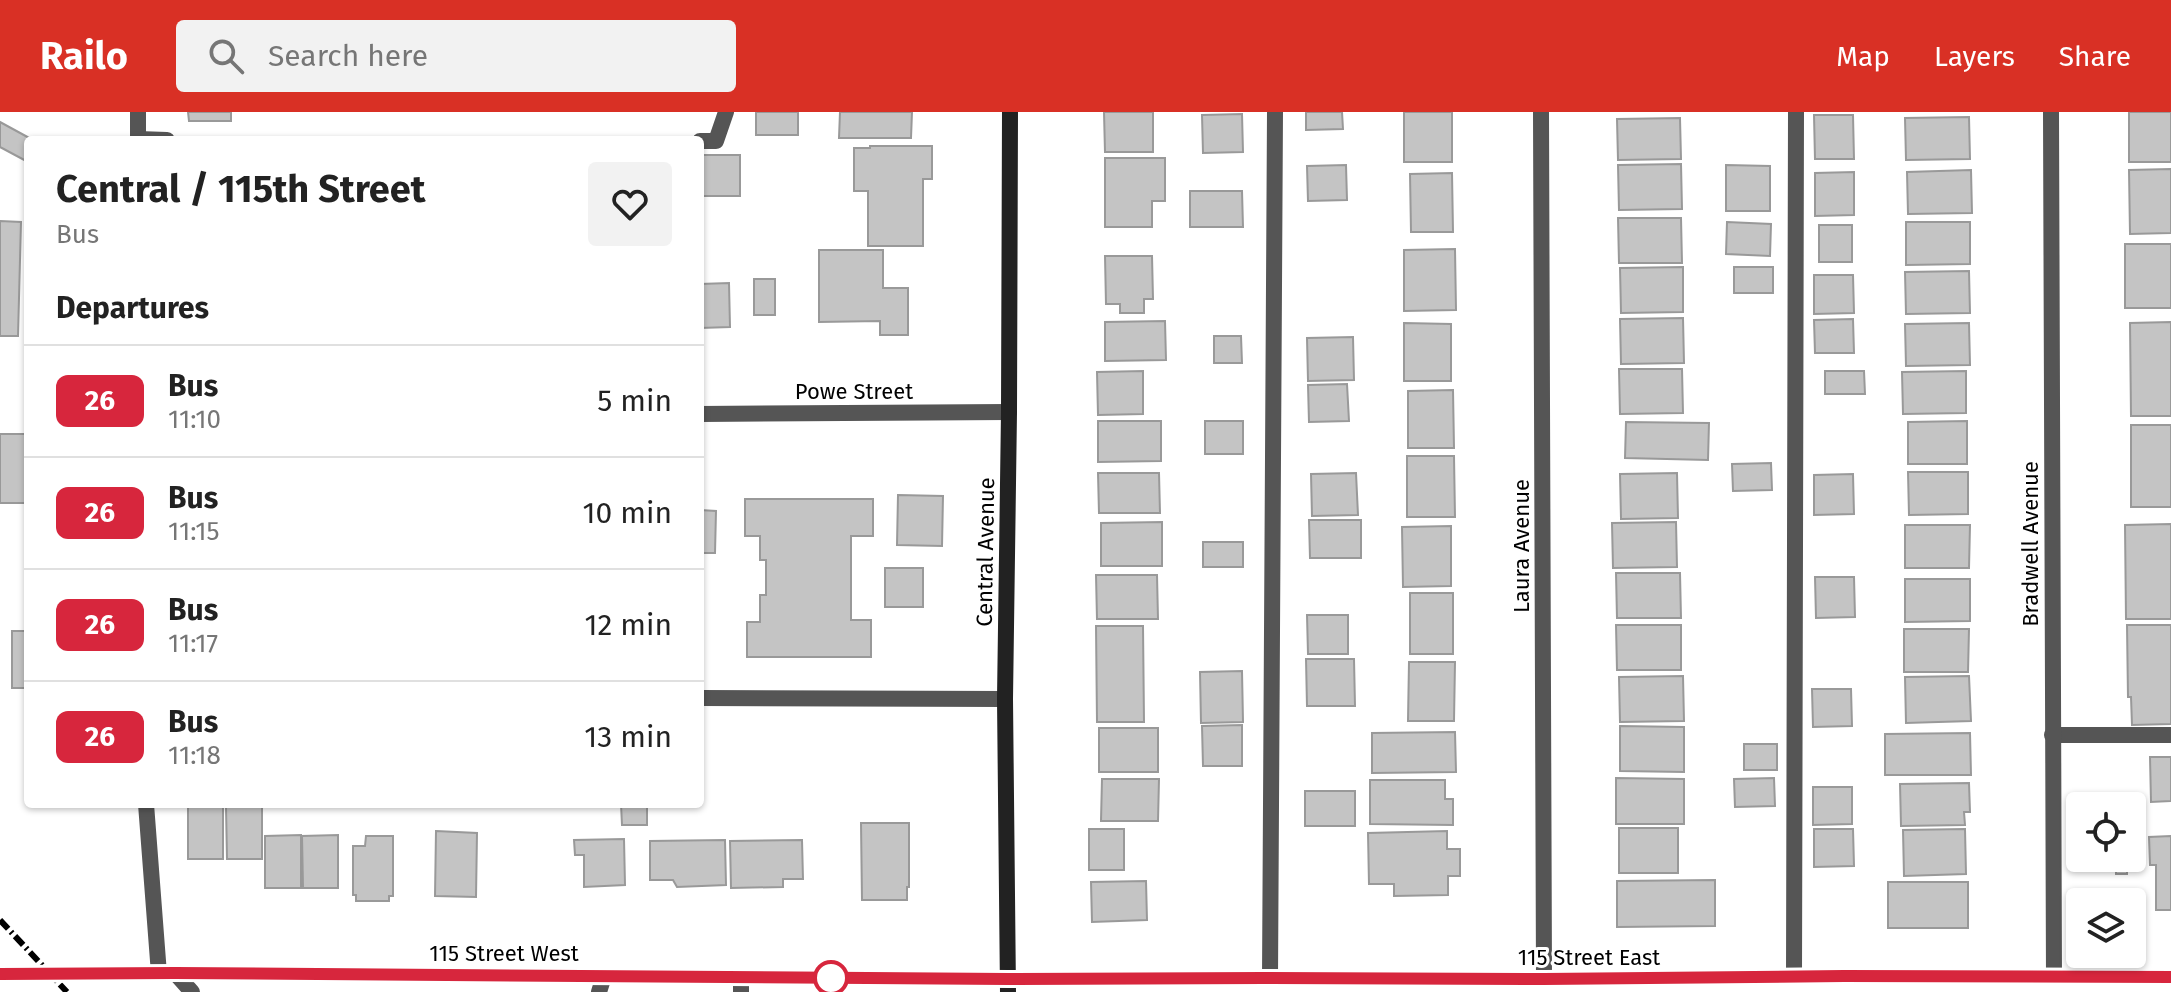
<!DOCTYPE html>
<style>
body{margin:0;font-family:"Fira Sans",sans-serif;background:#f2f2f2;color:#222;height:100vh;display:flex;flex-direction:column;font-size:30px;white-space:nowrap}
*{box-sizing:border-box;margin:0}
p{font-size:26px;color:#767676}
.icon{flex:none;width:44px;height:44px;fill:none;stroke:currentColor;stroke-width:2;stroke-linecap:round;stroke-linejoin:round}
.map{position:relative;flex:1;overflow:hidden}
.drawer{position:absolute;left:24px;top:24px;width:680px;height:672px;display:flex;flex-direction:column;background:#fff;border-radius:8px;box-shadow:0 2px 6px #0004}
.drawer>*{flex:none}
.badge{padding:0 16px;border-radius:12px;font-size:28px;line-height:52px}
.controls{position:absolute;left:2066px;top:680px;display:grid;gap:16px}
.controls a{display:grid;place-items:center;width:80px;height:80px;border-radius:8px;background:#fff;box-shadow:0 2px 6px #0004;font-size:40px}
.map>.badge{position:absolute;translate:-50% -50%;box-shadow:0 0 0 4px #fff}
h2{padding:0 32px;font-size:30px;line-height:72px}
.round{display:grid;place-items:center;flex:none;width:84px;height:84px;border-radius:8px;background:#f2f2f2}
.overview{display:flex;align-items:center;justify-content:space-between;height:136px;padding:0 32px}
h1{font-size:38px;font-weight:700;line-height:60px}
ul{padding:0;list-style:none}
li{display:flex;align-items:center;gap:24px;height:112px;padding:0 32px;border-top:2px solid #e0e0e0}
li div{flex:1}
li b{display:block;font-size:30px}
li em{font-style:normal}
li .badge{min-width:88px;font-weight:700;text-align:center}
header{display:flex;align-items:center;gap:48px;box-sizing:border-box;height:112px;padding:0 40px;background:#d93025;color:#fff}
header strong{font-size:38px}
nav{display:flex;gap:44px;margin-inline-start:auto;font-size:28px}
.search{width:560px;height:72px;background:#f2f2f2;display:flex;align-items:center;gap:20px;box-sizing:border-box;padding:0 28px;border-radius:8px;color:#767676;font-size:30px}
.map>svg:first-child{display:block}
.building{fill:#c4c4c4;stroke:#999;stroke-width:2}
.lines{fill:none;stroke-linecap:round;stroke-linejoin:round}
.lane{stroke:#555;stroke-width:16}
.street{stroke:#555;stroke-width:16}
.secondary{stroke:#222;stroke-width:16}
.rail{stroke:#000;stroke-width:6;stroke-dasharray:12 4 2 4;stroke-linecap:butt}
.line-casing{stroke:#fff;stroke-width:18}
.line{stroke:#d7263d;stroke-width:12}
.stop-dot{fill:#fff;stroke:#d7263d;stroke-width:4}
.labels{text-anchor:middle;stroke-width:6;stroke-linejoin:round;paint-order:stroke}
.street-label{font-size:22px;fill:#000;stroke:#fff}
</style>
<header>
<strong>Railo</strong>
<div class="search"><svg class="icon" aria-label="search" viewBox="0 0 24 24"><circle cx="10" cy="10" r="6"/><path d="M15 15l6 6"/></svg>Search here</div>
<nav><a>Map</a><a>Layers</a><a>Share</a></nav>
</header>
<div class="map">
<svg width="2171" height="880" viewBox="0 0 2171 880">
<rect width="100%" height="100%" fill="#fff"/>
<g class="building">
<polygon points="188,0 231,0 231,9 189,9"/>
<rect x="756" y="0" width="42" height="23"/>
<polygon points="840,0 912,0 911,26 839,26"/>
<polygon points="1104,0 1153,0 1153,40 1105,40"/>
<polygon points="1306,0 1342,0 1343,17 1306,18"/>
<rect x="1404" y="0" width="48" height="50"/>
<rect x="2129" y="0" width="42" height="50"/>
<polygon points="1242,2 1243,40 1203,41 1202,3"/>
<polygon points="1814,3 1853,3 1854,47 1815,47"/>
<polygon points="1969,5 1970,47 1906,48 1905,6"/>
<polygon points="1680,6 1681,47 1618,48 1617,7"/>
<polygon points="0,10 33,28 28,28 28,50 0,35"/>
<polygon points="870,34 932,34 932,67 923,67 923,134 868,134 868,79 854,79 854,36 870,36"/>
<rect x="701" y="43" width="39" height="41"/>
<polygon points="1105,46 1165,46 1165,89 1152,89 1152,115 1105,115"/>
<polygon points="1681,52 1682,97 1619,98 1618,53"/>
<polygon points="1346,53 1347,88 1308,89 1307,54"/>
<polygon points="1726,53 1770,54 1770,99 1726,99"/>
<polygon points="2171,57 2171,121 2130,122 2129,58"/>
<polygon points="1971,58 1972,101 1908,102 1907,60"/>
<polygon points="1854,60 1854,103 1815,104 1815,61"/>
<polygon points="1452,61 1453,120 1411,120 1410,62"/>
<polygon points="1190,79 1242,79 1243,115 1190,115"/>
<polygon points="1618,106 1681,106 1682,151 1619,151"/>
<polygon points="0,109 21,110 18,224 0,224"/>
<polygon points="1727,110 1771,112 1770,144 1726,142"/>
<polygon points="1906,110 1970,110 1970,152 1906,153"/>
<rect x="1819" y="113" width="33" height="37"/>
<rect x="2125" y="132" width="46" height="64"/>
<polygon points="1455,137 1456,198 1404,199 1404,138"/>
<polygon points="819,138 883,138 883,176 908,176 908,223 880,223 880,209 819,210"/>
<polygon points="1105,144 1152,144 1153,187 1144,187 1144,201 1120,201 1120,192 1106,192"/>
<polygon points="1683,155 1683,200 1621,201 1620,156"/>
<rect x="1734" y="155" width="39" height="26"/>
<polygon points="1969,159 1970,201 1906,202 1905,160"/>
<polygon points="1814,163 1853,163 1854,201 1814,202"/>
<rect x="754" y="167" width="21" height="36"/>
<polygon points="729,171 730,215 700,216 700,172"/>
<polygon points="1683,206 1684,251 1621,252 1620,207"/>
<polygon points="1853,207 1854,241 1815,241 1814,208"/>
<polygon points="1165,209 1166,248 1105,249 1105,210"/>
<polygon points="2171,210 2171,304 2131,304 2130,211"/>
<polygon points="1404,211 1451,212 1451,269 1404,269"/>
<polygon points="1969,211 1970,253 1906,254 1905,212"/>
<polygon points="1214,224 1241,224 1242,251 1214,251"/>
<polygon points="1353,225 1354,268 1308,269 1307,226"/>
<polygon points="1619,257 1682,257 1683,301 1620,302"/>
<polygon points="1143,259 1143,302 1098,303 1097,260"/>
<polygon points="1825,259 1864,259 1865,282 1825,282"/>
<polygon points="1966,259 1966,301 1903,302 1902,260"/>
<polygon points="1347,272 1349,309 1309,310 1308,273"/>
<polygon points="1453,278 1454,336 1408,336 1408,279"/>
<polygon points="1098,309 1161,309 1161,349 1098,350"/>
<rect x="1205" y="309" width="38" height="33"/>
<polygon points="1967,309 1967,352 1908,352 1908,310"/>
<polygon points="1626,310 1709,311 1708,348 1625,346"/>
<rect x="2131" y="313" width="40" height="82"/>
<rect x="0" y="322" width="28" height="69"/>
<polygon points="1407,344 1454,344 1455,405 1407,405"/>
<polygon points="1771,351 1772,378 1733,379 1732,352"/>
<polygon points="1908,360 1968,360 1968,402 1909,403"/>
<polygon points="1098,361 1159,361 1160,401 1099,401"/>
<polygon points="1356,361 1358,403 1312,404 1311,362"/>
<polygon points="1677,361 1678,406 1621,407 1620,362"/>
<polygon points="1853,362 1854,402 1814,403 1814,363"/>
<polygon points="898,383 943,384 942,434 897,433"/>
<polygon points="745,387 873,387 873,424 851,424 851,508 871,508 871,545 747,545 747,510 760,510 760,483 766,483 766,448 760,448 760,424 745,424"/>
<polygon points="700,398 716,399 715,441 700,441"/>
<polygon points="1309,408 1361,408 1361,446 1310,446"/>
<polygon points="1162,410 1162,454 1101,454 1101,411"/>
<polygon points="1676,410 1677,455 1613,456 1612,411"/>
<polygon points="2171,412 2171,507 2126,507 2125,413"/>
<polygon points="1905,413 1970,413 1969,456 1905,456"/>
<polygon points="1451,414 1451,474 1403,475 1402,415"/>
<rect x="1203" y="430" width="40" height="25"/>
<rect x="885" y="456" width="38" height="39"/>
<polygon points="1616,461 1680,461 1681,506 1617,506"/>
<polygon points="1096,463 1157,463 1158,507 1097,507"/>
<polygon points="1815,465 1854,465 1855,505 1816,506"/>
<polygon points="1905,467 1970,467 1970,509 1905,510"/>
<rect x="1410" y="481" width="43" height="61"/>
<polygon points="1307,503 1348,503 1348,542 1308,542"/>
<polygon points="1616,513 1681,513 1681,558 1617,558"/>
<polygon points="2127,513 2171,513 2171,612 2132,613 2131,585 2128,585"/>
<polygon points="1096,514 1143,514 1144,610 1097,610"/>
<polygon points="1904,517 1969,517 1968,560 1904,560"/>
<rect x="12" y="519" width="16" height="57"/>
<polygon points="1306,547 1354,547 1355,594 1307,594"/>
<polygon points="1409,550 1455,550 1454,609 1408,609"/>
<polygon points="1242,559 1243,610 1201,611 1200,560"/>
<polygon points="1683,564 1684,609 1620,610 1619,565"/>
<polygon points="1969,564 1971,609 1906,611 1905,565"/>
<polygon points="1812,577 1851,577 1852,614 1813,615"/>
<polygon points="1242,613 1242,654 1203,654 1202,614"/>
<polygon points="1620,614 1684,615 1684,660 1620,659"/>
<rect x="1099" y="616" width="59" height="44"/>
<polygon points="1455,620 1456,660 1372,661 1372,621"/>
<polygon points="1970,621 1971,663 1885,663 1885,622"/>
<rect x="1744" y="632" width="33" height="26"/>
<polygon points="2150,645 2171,645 2171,689 2151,690"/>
<polygon points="1616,666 1684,667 1684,712 1616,712"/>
<polygon points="1774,666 1775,694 1735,695 1734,667"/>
<polygon points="1102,667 1159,667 1158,709 1101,709"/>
<polygon points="1370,668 1445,668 1445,687 1453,687 1453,713 1370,712"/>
<polygon points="1969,671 1970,700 1964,700 1965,713 1901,714 1900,672"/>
<polygon points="1813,675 1852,675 1852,712 1813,713"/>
<rect x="1305" y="679" width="50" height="35"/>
<polygon points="621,692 647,692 647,713 622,713"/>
<rect x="188" y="695" width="35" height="52"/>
<polygon points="226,695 262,695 262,747 227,747"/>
<polygon points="2132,709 2140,709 2140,753 2127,753 2127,762 2116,762 2116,753 2102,753 2102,746 2132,746"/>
<polygon points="861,711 909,711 909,775 907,775 907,788 862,788"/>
<rect x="1619" y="716" width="59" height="45"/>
<rect x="1089" y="717" width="35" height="41"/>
<polygon points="1814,717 1853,717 1854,754 1814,755"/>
<polygon points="1965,717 1966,762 1904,764 1903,718"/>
<polygon points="436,719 477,721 476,785 435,784"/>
<polygon points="1447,719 1447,737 1460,737 1460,764 1448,764 1448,783 1394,784 1394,772 1369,772 1368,721"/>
<polygon points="301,723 301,776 265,776 265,724"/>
<polygon points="338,723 338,776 303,776 302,724"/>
<polygon points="366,724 393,724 393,784 389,784 389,789 356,789 356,783 353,783 353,734 365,734"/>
<polygon points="2171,724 2171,798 2156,798 2156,753 2150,753 2149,725"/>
<polygon points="624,727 625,773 584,775 584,743 575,743 574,728"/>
<polygon points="725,728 726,773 677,775 673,768 650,768 650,729"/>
<polygon points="802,728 803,767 783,767 783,775 731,776 730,729"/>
<polygon points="1715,768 1715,814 1617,815 1617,769"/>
<polygon points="1146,769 1147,808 1092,810 1091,770"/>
<rect x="1888" y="770" width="80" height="46"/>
</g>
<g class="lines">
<g class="lane">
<polyline points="138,27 167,28"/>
<polyline points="700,29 716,29 726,0"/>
<polyline points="700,586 1005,587"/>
<polyline points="2052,623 2171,623"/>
<polyline points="175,861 192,880"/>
<polyline points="741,865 741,880"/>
<polyline points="1794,865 1796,0"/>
<polyline points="1270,866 1275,0"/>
<polyline points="599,880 604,864"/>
</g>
<g class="street">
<polyline points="138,0 138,28"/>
<polyline points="1541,0 1544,867"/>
<polyline points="2051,0 2054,865"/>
<polyline points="700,302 1009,300"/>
<polyline points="146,692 159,862"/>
<polyline points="0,862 175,861 1008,867"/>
</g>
<g class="secondary">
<polyline points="1008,867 1264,866 1544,867 1844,864 2171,865"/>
<polyline points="1008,880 1005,587 1009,300 1010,0"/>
</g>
<polyline class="rail" points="0,808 67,880"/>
</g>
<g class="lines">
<g class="line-casing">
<polyline id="line" points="0,862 175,861 1008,867 1264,866 1544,867 1844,864 2171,865"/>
</g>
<use href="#line" class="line"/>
</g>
<circle class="stop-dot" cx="831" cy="866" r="16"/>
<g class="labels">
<g class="street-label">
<text x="854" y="287">Powe Street</text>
<text transform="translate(2030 432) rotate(-90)" y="8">Bradwell Avenue</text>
<text transform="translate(1521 434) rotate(-90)" y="8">Laura Avenue</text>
<text transform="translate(985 440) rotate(-89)" y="8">Central Avenue</text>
<text x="504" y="849">115 Street West</text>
<text x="1589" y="853">115 Street East</text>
</g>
</g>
</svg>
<div class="controls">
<a><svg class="icon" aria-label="locate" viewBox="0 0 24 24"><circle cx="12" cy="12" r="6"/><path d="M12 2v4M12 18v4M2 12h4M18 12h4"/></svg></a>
<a><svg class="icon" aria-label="layers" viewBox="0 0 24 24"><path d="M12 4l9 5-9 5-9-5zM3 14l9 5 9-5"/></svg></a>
</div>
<section class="drawer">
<div class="overview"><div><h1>Central / 115th Street</h1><p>Bus</p></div><a class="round"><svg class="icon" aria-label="heart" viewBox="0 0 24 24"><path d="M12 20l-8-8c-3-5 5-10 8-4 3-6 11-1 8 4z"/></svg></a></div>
<h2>Departures</h2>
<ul>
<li><span class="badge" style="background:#d7263d;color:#fff">26</span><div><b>Bus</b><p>11:10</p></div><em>5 min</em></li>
<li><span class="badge" style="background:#d7263d;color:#fff">26</span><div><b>Bus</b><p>11:15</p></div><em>10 min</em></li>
<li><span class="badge" style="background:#d7263d;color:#fff">26</span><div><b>Bus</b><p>11:17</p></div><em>12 min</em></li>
<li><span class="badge" style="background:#d7263d;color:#fff">26</span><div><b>Bus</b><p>11:18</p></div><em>13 min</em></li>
</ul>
</section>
</div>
